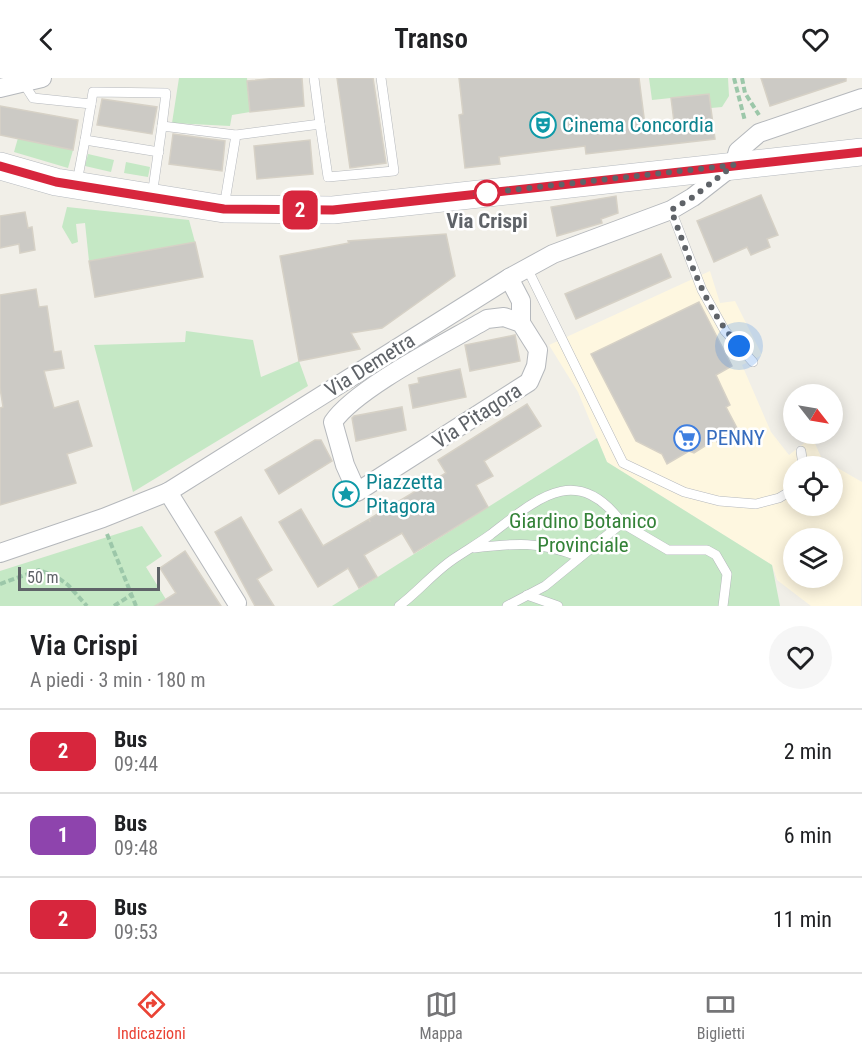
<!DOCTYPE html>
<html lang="it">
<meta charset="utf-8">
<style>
body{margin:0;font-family:"Roboto Condensed",sans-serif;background:#f6f6f6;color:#202124;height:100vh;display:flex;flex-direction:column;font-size:22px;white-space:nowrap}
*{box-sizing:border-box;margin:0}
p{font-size:20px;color:#757577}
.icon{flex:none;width:33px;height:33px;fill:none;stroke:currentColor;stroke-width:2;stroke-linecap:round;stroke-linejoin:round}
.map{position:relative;height:528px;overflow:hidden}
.details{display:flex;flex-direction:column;background:#fff;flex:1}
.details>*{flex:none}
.badge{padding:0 12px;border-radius:9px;font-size:21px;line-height:39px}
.needle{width:39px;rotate:121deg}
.fabs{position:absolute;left:783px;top:306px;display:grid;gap:12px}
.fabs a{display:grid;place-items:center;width:60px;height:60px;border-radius:50%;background:#fff;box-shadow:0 3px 15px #0003;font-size:30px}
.scale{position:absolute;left:18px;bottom:15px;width:142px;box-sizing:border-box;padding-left:6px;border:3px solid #5f6368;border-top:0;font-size:16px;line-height:21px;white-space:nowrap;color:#5f6368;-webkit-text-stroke:4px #fff;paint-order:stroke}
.you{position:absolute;width:30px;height:30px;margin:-15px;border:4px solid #fff;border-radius:50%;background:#1a73e8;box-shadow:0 0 0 9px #1a73e833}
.map>.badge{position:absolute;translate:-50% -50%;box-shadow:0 0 0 3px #fff}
.round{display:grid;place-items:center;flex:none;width:63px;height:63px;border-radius:32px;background:#f6f6f6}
.overview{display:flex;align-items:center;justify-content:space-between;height:102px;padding:0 30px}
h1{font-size:28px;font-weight:600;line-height:45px}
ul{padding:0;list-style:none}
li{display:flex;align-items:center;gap:18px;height:84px;padding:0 30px;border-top:2px solid #e0e0e0}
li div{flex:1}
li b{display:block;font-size:22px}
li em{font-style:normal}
li .badge{min-width:66px;font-weight:700;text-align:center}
header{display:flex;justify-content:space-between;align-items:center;height:78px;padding:0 30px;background:#fff;font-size:27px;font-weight:600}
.tabs{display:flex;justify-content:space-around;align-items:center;height:84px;border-top:2px solid #e0e0e0;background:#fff;font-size:16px;color:#757577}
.tabs a{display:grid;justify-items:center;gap:3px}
.tabs .active{color:#ea4335}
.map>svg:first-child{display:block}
.commercial{fill:#fef7e0;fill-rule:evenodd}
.green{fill:#c5e8c5}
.building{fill:#cccac5;stroke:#d6d1c6;stroke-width:1.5}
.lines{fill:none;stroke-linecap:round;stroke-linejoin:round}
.lane-casing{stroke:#b5b8bc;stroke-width:10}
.street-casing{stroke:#b5b8bc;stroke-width:20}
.secondary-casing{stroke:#b6babf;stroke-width:28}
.path{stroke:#9cc7a9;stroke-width:4;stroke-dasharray:6 3;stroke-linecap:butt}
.lane{stroke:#fff;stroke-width:9}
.street{stroke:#fff;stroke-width:18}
.secondary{stroke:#fff;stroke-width:27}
.line-casing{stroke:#fff;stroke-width:14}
.line{stroke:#d7263d;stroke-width:9}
.walk{stroke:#5f6368;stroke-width:6;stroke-dasharray:0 10.8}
.stop-dot{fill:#fff;stroke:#d7263d;stroke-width:3}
.labels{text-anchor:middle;stroke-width:5;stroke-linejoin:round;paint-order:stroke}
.culture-label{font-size:21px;fill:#0d838f;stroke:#fff;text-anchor:start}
.stop-label{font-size:21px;font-weight:bold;fill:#5f6368;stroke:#fff}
.street-label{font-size:21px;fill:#5f6368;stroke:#fff}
.shop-label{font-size:21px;fill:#366cbe;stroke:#fff;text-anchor:start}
.park-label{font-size:21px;fill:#348238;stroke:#fff}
</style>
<header><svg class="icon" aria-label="back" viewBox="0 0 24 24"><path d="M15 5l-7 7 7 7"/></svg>Transo<svg class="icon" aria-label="heart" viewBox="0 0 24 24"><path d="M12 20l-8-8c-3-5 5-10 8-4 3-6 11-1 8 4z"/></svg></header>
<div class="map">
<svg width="862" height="528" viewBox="0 0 862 528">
<rect width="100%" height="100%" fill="#f1efe8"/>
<path class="commercial" d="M710,193L720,225L735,223L762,277L742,287L771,354L789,377L812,359L822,381L862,404L861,528H811L777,502L772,487L607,384L578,314L549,267ZM794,388H832V428H794ZM794,460H832V500H794Z"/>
<g class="green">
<polygon points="179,0 247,0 250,34 232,37 230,48 172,45"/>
<polygon points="649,0 728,0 729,18 722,29 711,30 709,16 652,22"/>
<polygon points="18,60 73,72 68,90 14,74"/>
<polygon points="88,76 114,82 111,94 85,88"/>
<polygon points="126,84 150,89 148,99 124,95"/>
<polygon points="67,129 189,142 195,164 89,183 85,145 76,146 78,164 72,166 62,149"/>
<polygon points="186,253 253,262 261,299 299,283 308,308 133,414 94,267 185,264"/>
<polygon points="597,360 607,384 772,487 780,528 332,528"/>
<polygon points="142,448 162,478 146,489 170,528 0,528 0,493"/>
</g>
<g class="building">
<polygon points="278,0 302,0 304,28 250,34 247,3"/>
<polygon points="337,0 373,0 386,85 350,90"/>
<polygon points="459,0 639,0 645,47 674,44 671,20 709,16 715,61 586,76 585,68 499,79 500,86 465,90 459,37 463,36"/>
<polygon points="761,0 846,0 846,3 770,28"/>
<polygon points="102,21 157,29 152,56 97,47"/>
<polygon points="0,28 78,42 73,72 0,57"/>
<polygon points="173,56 225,63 222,93 169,86"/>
<polygon points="310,62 313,96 257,101 254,68"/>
<polygon points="761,117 778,157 767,161 770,169 751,177 747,169 714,184 697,143"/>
<polygon points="616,118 618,135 601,141 602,145 557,158 551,129"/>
<polygon points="25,134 28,150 32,149 35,172 20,175 19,166 0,170 0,138"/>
<polygon points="446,156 455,198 382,250 351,255 360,271 299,283 280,178 349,165 348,163"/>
<polygon points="195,164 203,199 95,219 89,183"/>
<polygon points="661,176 671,199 576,241 565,216"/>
<polygon points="36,211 39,229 47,228 54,274 61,273 64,290 44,293 54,330 78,323 92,368 67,376 76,405 0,427 0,330 3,329 0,310 0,217"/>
<polygon points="699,224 732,288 716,297 730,327 726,329 738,352 717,364 716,361 694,375 689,373 667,386 662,376 636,363 591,276"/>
<polygon points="515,257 520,283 470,293 465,267"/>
<polygon points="460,291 466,319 413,330 409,307 419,305 418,300"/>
<polygon points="527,326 541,348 484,383 493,398 476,407 488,429 414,475 402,455 364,477 377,499 359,510 348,490 318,509 279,444 301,431 323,468 369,441 370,444 369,441 446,395 438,382"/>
<polygon points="402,329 406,352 356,363 352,340 354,338"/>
<polygon points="315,362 321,362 332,383 279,416 265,392"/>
<polygon points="241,439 272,492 257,501 274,528 255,528 215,454"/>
<polygon points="185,473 221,528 155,528 176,515 160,490"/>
</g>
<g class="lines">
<g class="lane-casing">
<g id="lane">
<polyline points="314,0 320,46"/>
<polyline points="24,6 33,20 91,26 85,62 159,74"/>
<polyline points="91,26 93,14 166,15 162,48"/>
<polyline points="77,104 85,62"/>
<polyline points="152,118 162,48 236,57"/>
<polyline points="224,129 236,57 320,46 328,99 394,93 381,0"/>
<polyline points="671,132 702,212 725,253 753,284"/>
<polyline points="527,190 623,385 684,414 719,423 756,426 779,420 794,411"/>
<polyline points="801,373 803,388"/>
<path d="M474,470C517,465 538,463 580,479"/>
<polyline points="527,517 558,528"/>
<path d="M399,528C419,513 435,493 455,480C467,472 479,465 490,457C536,422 576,383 622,445"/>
<polyline points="507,528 545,508 622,445 668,472 707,472 716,477 727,496 723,528"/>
</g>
</g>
<g class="street-casing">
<g id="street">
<polyline points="0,10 42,0"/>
<path d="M509,200L521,223V245L538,272L536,288L529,304L357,414L345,387L333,344C356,310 448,264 487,241L504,239L521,245"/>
<polyline points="168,414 237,525"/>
<polyline points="0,475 103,440 168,414 509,200 553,176 671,132 693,119 734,87 738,73 759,55 862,20"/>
</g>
</g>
<g class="secondary-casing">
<polyline id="secondary" points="0,88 56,104 224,131 333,132 862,74"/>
</g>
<g class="path">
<polyline points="734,0 745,43"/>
<polyline points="742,0 745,15 759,37"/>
<polyline points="107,456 136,528"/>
<polyline points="0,506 39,492 57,499 68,507 87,528"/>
<polyline points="114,528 131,517"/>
</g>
<use href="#lane" class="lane"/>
<use href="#street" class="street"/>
<use href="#secondary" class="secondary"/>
</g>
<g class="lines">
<g class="line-casing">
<polyline id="line" points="0,88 56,104 224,131 333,132 862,74"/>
</g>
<use href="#line" class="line"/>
<path class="walk" d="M487,115L476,116L734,87L693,119L671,132C689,179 704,230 739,268"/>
</g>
<defs>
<g id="theatre-ring" transform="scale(1.35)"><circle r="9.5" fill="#fff" stroke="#0f9aa8" stroke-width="1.5"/><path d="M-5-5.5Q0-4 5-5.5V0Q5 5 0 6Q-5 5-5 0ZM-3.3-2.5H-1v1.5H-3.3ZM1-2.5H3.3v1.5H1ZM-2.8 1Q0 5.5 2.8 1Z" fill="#0f9aa8"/></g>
<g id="supermarket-ring" transform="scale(1.35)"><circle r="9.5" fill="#fff" stroke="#3f7fe0" stroke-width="1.5"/><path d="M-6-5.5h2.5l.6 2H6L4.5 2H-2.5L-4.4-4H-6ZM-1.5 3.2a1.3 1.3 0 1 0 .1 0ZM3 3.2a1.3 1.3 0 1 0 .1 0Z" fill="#3f7fe0"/></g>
<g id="sight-ring" transform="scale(1.35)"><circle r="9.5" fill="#fff" stroke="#0f9aa8" stroke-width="1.5"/><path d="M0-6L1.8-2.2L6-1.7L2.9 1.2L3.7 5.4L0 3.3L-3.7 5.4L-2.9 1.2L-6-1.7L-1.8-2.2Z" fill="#0f9aa8"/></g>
</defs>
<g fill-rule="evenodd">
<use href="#theatre-ring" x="543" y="47"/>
<use href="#supermarket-ring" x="687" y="360"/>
<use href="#sight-ring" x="346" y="416"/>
</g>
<circle class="stop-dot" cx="487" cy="115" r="12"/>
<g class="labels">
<g class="culture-label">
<text x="562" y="54">Cinema Concordia</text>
<text x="366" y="411">Piazzetta<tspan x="366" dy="24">Pitagora</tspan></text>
</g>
<g class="stop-label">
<text x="487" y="150">Via Crispi</text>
</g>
<g class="street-label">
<text transform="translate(370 287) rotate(-32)" y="7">Via Demetra</text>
<text transform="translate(477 338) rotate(-33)" y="7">Via Pitagora</text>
</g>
<g class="shop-label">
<text x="706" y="367">PENNY</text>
</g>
<g class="park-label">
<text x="583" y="450">Giardino Botanico<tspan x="583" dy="24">Provinciale</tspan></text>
</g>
</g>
</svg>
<div class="fabs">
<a><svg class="needle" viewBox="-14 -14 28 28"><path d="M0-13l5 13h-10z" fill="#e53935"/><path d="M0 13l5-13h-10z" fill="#757577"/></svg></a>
<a><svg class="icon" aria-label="locate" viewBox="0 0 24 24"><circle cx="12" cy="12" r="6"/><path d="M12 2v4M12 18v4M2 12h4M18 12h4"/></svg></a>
<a><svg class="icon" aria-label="layers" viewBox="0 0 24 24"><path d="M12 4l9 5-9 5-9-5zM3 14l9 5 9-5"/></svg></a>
</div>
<div class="scale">50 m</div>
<div class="you" style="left:739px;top:268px"></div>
<b class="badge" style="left:300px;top:132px;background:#d7263d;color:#fff">2</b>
</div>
<section class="details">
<div class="overview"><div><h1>Via Crispi</h1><p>A piedi · 3 min · 180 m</p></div><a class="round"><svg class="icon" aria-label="heart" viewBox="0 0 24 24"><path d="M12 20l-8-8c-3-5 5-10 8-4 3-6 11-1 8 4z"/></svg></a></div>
<ul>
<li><span class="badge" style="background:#d7263d;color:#fff">2</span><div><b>Bus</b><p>09:44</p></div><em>2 min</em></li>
<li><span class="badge" style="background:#8e44ad;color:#fff">1</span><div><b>Bus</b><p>09:48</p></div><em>6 min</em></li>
<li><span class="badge" style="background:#d7263d;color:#fff">2</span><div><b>Bus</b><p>09:53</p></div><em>11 min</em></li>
</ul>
</section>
<nav class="tabs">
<a class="active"><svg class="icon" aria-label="directions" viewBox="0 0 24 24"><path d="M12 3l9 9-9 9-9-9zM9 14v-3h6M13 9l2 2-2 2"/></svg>Indicazioni</a>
<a><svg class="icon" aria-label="map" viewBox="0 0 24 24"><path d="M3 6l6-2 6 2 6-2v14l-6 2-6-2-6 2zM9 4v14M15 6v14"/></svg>Mappa</a>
<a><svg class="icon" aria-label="tickets" viewBox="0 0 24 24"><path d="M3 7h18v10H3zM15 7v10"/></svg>Biglietti</a>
</nav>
